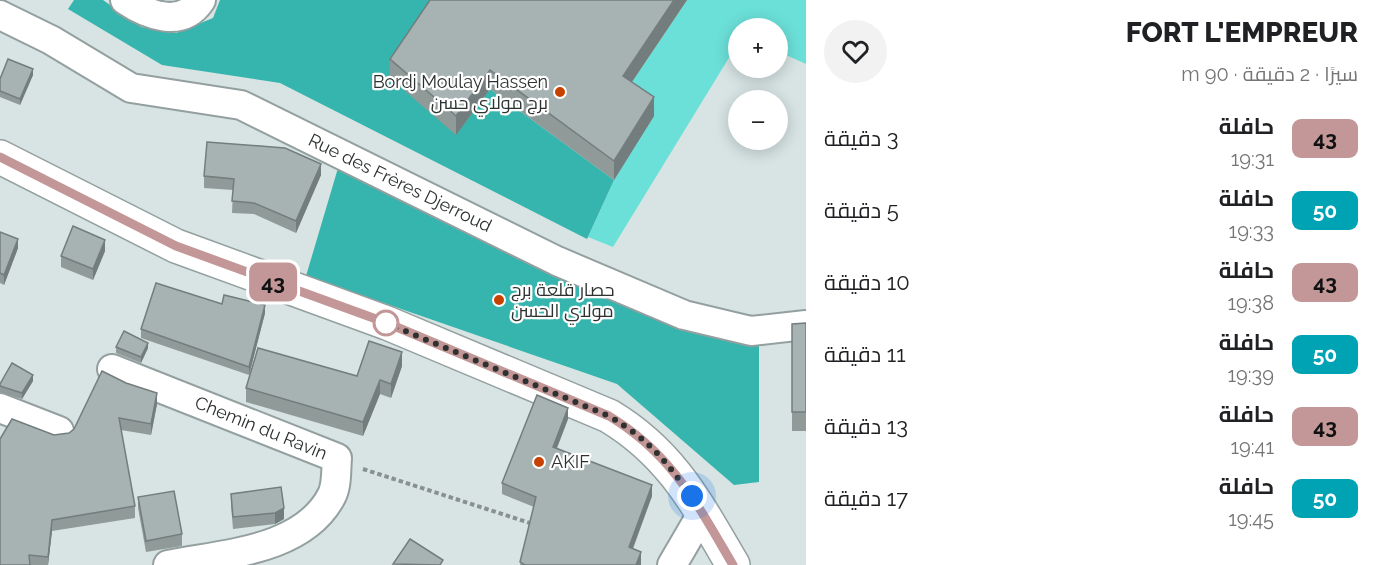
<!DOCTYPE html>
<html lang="ar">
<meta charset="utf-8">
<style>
body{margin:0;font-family:Raleway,Cairo,sans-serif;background:#f2f2f2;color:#202124;direction:rtl;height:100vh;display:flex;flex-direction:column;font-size:22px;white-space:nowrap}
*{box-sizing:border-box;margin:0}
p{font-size:20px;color:#757577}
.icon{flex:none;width:33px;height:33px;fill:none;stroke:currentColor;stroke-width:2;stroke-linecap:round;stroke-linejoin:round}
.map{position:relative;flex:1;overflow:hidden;direction:ltr}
.panel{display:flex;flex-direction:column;background:#fff;width:570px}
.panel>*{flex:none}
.badge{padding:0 12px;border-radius:9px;font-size:21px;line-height:39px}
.buttons{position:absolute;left:728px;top:18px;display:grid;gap:12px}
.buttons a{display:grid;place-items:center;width:60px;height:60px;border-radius:50%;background:#fff;box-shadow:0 3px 15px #0003;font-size:30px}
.you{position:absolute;width:30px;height:30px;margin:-15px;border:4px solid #fff;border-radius:50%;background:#1a73e8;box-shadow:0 0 0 9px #1a73e833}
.map>.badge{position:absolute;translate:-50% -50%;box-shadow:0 0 0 3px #fff}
.round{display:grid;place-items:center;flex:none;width:63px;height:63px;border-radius:32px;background:#f2f2f2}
.overview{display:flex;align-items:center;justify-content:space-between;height:102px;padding:0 18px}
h1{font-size:28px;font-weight:800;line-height:45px}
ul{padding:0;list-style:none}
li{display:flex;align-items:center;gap:18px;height:72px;padding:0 18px}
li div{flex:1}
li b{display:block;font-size:22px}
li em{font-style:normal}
li .badge{min-width:66px;font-weight:700;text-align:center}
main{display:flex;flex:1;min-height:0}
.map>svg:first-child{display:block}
.green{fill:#6be0d8}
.forest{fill:#35b5ad}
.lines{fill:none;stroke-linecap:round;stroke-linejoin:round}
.minor-casing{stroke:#93a09f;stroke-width:32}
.major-casing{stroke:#93a09f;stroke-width:36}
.path{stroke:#889190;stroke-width:4;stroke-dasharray:4.5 3;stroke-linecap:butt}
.minor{stroke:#fff;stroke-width:28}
.major{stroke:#fff;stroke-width:33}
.wall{fill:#8f9a99}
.shaded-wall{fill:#747d7d}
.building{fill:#a6b3b2;stroke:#747d7d;stroke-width:1.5}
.line-casing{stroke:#fff;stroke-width:14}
.line{stroke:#c39797;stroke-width:9}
.walk{stroke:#2d3231;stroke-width:6;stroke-dasharray:0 10.8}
.poi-dot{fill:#c74100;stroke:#fff;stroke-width:2}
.stop-dot{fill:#fff;stroke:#c39797;stroke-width:3}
.labels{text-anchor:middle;stroke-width:4.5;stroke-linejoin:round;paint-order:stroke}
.poi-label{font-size:18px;fill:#2d3231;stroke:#fff;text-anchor:start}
.street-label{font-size:18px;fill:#2d3231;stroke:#fff}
</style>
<main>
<section class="panel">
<div class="overview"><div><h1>FORT L'EMPREUR</h1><p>سيرًا · 2 دقيقة · 90 m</p></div><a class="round"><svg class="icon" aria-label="heart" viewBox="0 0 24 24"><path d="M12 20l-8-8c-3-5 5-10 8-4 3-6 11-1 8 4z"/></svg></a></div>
<ul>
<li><span class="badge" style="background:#c39797;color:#111">43</span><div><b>حافلة</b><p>19:31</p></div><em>3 دقيقة</em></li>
<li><span class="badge" style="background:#00a3b4;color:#fff">50</span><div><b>حافلة</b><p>19:33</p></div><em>5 دقيقة</em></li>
<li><span class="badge" style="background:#c39797;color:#111">43</span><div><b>حافلة</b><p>19:38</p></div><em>10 دقيقة</em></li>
<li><span class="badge" style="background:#00a3b4;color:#fff">50</span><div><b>حافلة</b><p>19:39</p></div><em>11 دقيقة</em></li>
<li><span class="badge" style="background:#c39797;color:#111">43</span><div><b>حافلة</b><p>19:41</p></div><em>13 دقيقة</em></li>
<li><span class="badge" style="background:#00a3b4;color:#fff">50</span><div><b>حافلة</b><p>19:45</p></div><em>17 دقيقة</em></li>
</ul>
</section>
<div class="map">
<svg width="806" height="565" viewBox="0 0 806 565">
<rect width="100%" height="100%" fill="#d7e4e3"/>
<polygon class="green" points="687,0 806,0 806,64 777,51 777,28 738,28 738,43 613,247 588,237 614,180 623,95"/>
<g class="forest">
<polygon points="74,0 103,0 141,27 176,33 213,18 220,0 432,0 490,89 614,180 587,239 280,83 162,65 68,9"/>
<polygon points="341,158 759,336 759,482 734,485 617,384 306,276"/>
</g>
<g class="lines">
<g class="minor-casing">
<g id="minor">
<path d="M125,0C147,15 182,29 201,0"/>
<polyline points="0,15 51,40 131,88 241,105 557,261 684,315 751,331 806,325"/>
<path d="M112,369L337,458C336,469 337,485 332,495C304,551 223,554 168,565"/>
<polyline points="0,408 59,431"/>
<polyline points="672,565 700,517 701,508"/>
</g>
</g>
<g class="major-casing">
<path id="major" d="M0,157L176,246L387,323L609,416C672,454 697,504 733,565"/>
</g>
<polyline class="path" points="363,469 533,524"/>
<use href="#minor" class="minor"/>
<use href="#major" class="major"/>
</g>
<g class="wall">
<polygon points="687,0 632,82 654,116 614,180 490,89 456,135 390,78 390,59"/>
<polygon points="33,75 20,105 0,97 0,79"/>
<polygon points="321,175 296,233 254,214 232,213 233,190 204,188 204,176"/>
<polygon points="0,232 18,248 4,285 0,283"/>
<polygon points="105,251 93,280 61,267 61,256"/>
<polygon points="222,304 265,313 249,375 141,338 141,329"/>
<polygon points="806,323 806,431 792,431 792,324"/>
<polygon points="116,347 148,348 141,363 116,353"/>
<polygon points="402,366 391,398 380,394 363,436 246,402 246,388 357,376"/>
<polygon points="33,381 22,399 0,392 0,384"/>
<polygon points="157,404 151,435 121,430 135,506 135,518 52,531 48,565 0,565 54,435 69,433"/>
<polygon points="568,419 557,448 652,496 633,549 641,563 641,565 520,565 534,507 502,494 502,483"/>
<polygon points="281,487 284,519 275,524 233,529 231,505 231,494"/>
<polygon points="138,497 182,534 182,546 146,552 138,508"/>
</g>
<g class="shaded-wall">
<polygon points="674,0 687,0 623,95 623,76"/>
<polygon points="33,69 33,75 20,105 20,99"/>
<polygon points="490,70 490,89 456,135 456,116"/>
<polygon points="654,97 654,116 614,180 614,161"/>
<polygon points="321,164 321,175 296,233 296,221"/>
<polygon points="18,239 18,248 4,285 4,275"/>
<polygon points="105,240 105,251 93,280 93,269"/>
<polygon points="265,305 265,313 249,375 249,367"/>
<polygon points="148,343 148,348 141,363 141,357"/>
<polygon points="402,352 402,366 391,398 391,384"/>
<polygon points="33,375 33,381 22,399 22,393"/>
<polygon points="380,380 380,394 363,436 363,422"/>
<polygon points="157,393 157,404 151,435 151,424"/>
<polygon points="568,408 568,419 553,458 553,447"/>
<polygon points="652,485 652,496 629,558 629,547"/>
<polygon points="284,508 284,519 275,524 275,513"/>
<polygon points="52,520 52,531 48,565 48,557"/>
<polygon points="641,552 641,565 636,565"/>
</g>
<g class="building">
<polygon points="430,0 674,0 623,76 654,97 614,161 490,70 456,116 390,59"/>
<polygon points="8,59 33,69 20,99 0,91 0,79"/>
<polygon points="207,142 285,148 321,164 296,221 254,203 232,201 234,179 204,176"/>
<polygon points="73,226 105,240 93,269 61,256"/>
<polygon points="0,232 18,239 4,275 0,273"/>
<polygon points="156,283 222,304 224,295 265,305 249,367 141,329"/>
<polygon points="806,323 806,412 792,412 792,324"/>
<polygon points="124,331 148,343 141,357 116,347"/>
<polygon points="369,341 402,352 391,384 380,380 363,422 246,388 258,348 357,376"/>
<polygon points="12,363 33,375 22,393 0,386 0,384"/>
<polygon points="102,371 126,383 157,393 151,424 119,418 135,506 52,520 48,557 29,555 30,565 0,565 0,439 12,419 54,435 69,433 74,429"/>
<polygon points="537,395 568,408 553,447 652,485 629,547 641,552 636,565 525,565 520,562 536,497 502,483"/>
<polygon points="281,487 284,508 275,513 233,517 231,494"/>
<polygon points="174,491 182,534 146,541 138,497"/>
<polygon points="410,539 443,560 440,565 393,564"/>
</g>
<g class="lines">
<g class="line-casing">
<path id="line" d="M0,157L176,246L387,323L609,416C672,454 697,504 733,565"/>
</g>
<use href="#line" class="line"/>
<path class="walk" d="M386,323L609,416C651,441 663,459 692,496"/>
</g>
<g class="poi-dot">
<circle cx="560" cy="92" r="6"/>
<circle cx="499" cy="300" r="6"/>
<circle cx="539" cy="462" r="6"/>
</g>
<circle class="stop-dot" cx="386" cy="323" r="12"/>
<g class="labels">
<g class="poi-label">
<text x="548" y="88" text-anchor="end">Bordj Moulay Hassen<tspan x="548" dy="21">برج مولاي حسن</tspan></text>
<text x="511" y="296">حصار قلعة برج<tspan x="511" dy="21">مولاي الحسن</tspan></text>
<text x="551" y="468">AKIF</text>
</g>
<g class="street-label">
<text transform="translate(400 183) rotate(26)" y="6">Rue des Frères Djerroud</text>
<text transform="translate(261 428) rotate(22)" y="6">Chemin du Ravin</text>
</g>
</g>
</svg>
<div class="buttons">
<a>+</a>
<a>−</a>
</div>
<div class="you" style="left:692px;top:496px"></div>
<b class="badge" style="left:273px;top:282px;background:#c39797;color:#111">43</b>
</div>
</main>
